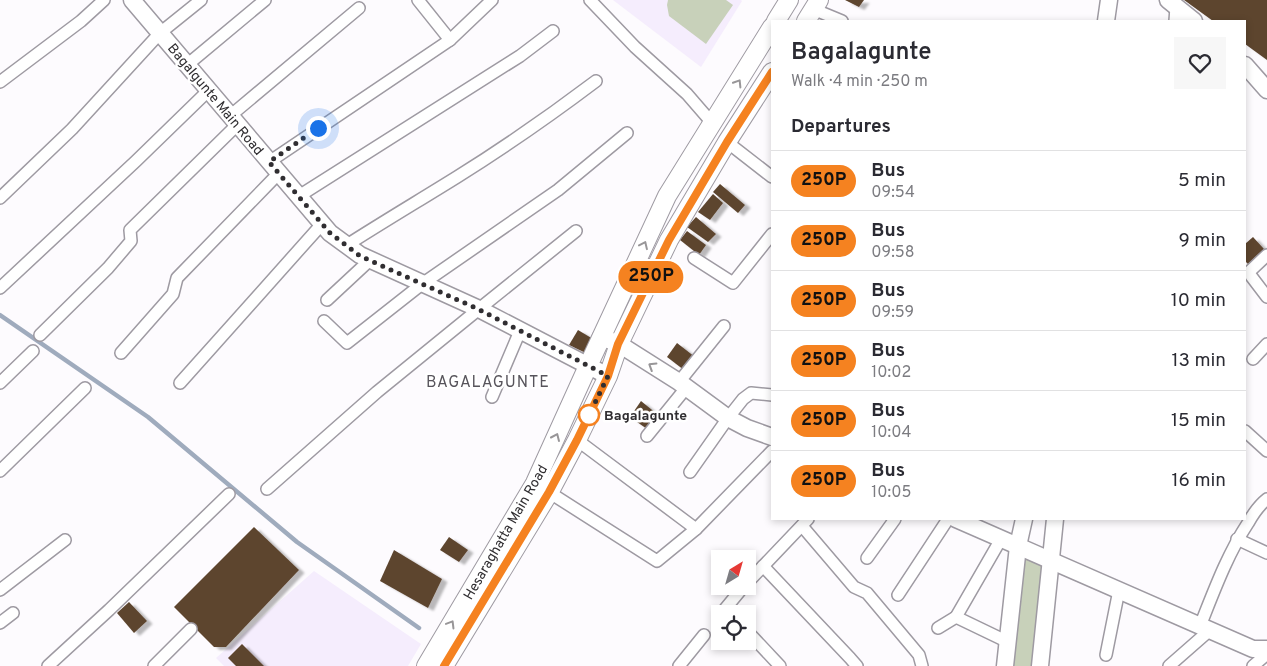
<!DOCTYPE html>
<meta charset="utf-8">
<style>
body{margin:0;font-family:Overpass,sans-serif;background:#f7f7f7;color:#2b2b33;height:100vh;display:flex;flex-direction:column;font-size:19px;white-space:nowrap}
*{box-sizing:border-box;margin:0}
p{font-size:16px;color:#7c7c81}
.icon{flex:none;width:28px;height:28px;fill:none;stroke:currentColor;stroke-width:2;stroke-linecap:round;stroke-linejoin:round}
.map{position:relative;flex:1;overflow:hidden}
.drawer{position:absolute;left:771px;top:20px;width:475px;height:500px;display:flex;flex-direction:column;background:#fff;border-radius:0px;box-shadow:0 2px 8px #0003}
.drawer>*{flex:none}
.badge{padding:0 10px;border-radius:16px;font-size:18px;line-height:32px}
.needle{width:32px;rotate:37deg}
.fabs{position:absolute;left:711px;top:550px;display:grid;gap:10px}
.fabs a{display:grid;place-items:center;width:45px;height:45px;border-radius:0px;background:#fff;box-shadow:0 2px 8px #0003;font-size:25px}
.you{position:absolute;width:25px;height:25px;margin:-12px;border:4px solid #fff;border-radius:50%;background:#1a73e8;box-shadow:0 0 0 8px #1a73e833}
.map>.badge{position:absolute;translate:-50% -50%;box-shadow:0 0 0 2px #fff}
h2{padding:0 20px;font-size:19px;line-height:45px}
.round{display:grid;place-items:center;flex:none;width:52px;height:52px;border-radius:0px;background:#f7f7f7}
.overview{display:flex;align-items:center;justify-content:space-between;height:85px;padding:0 20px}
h1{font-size:24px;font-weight:600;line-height:38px}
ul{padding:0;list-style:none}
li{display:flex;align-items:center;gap:15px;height:60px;padding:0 20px;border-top:1px solid #e1e1e2}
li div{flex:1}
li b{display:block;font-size:19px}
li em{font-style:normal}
li .badge{min-width:55px;font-weight:700;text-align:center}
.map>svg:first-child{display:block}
.built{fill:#f5edfd}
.green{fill:#c8d1ba}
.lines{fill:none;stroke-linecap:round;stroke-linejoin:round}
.stream{stroke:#9fabbd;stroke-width:4.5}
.building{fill:#5d452f;filter:url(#shadow)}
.street-casing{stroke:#9e9aa2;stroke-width:14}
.secondary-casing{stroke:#9e9aa2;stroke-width:19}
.primary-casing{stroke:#9e9aa2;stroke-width:20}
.street{stroke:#fff;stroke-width:11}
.secondary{stroke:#fff;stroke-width:16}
.primary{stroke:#fff;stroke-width:18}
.oneway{stroke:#989698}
.line-casing{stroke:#fff;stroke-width:11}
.line{stroke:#f58220;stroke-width:8}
.walk{stroke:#302e31;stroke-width:5;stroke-dasharray:0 9}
.stop-dot{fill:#fff;stroke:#f58220;stroke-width:2.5}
.labels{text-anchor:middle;stroke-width:5;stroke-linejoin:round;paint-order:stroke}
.street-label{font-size:14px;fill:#302e31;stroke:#fff}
.stop-label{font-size:14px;font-weight:bold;fill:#302e31;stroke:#fff;text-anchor:start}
.quarter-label{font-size:16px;letter-spacing:1px;fill:#57545b;stroke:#fff}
</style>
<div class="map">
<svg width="1267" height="666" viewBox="0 0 1267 666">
<defs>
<filter id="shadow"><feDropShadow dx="5.5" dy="3" stdDeviation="1" flood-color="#0004"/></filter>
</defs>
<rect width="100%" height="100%" fill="#fdfbfe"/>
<g class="built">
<polygon points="613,0 741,0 742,1 701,67"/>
<polygon points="314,571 421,644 408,666 224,666 216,658"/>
</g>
<g class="green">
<polygon points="668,0 726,0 733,5 706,44 669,16 667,5"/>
<polygon points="1020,553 1047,564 1035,666 1009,666"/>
</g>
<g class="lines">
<polyline class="stream" points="0,315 148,417 297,542 419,628"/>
</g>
<g class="building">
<polygon points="845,0 864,0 859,7"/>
<polygon points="1184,0 1267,0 1267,60 1245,44 1245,21 1213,21"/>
<polygon points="720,184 745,205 738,213 713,192"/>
<polygon points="713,194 723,203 710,220 698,212"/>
<polygon points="696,217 716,234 708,242 687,227"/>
<polygon points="687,231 706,245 699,255 680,240"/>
<polygon points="1253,237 1264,249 1248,264 1245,261 1245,244"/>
<polygon points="578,330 593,339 588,354 569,345"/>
<polygon points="677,343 695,357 684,370 667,357"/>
<polygon points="641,401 657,414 647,429 630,417"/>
<polygon points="254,527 299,570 226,647 214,647 174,607"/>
<polygon points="449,537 468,550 459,562 440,550"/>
<polygon points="394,550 442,579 428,608 380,581"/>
<polygon points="129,602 147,621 134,633 117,613"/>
<polygon points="242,644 264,666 236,666 228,658"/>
</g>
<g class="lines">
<g class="street-casing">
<g id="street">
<polyline points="590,0 635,47 687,94 713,124"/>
<polyline points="813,9 842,21"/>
<polyline points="1175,21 1176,7"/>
<polyline points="450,40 492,0"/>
<polyline points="187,65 265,0"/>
<polyline points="0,82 81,21 104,0"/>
<polyline points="230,116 359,8"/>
<polyline points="727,142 772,177"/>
<polyline points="269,162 450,40 418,0"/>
<polyline points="299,196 520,56 553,31"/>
<polyline points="0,198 72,129 160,33 201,0"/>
<path d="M347,245C383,222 420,200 457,177C505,147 551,115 596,81"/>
<polyline points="694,258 733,283 772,234"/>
<polyline points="1249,272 1267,255"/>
<polyline points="1251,276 1267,297"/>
<polyline points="0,288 136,161 209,90"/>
<polyline points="327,300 370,260"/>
<polyline points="324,321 347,343 422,284 558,190 627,133"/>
<polyline points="40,335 108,268 131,241 130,230 237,125"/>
<polyline points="121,353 173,294 177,278 279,173"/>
<polyline points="1253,359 1267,344"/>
<polyline points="679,382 724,326"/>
<polyline points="0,383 33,351"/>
<polyline points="180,383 322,224"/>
<polyline points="492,397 520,331"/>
<polyline points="1245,431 1267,451"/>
<polyline points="647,436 686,388"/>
<polyline points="577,440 696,529"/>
<polyline points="0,471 85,388"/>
<polyline points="690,472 728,418 743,399 751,393 772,395"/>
<polyline points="267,489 377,392 479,309 576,231"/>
<polyline points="544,489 657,561 696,529 772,451"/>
<polyline points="802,526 854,587 867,593 919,655 922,666"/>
<polyline points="1001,539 956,617 1008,642"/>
<polyline points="1237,539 1267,553"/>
<polyline points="867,558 895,519"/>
<polyline points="763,566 850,658 857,666"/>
<polyline points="748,582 808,519"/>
<polyline points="0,590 65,540"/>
<polyline points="898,595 948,519"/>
<polyline points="730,614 725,609 744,586"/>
<polyline points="0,623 13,613"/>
<path d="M1200,626C1214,591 1227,555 1248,523C1253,514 1258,506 1267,499"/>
<polyline points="938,628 956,617"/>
<polyline points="748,632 780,666"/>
<polyline points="1106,655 1119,590"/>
<polyline points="48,666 109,610 229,494"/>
<polyline points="154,666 191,629"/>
<polyline points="679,666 704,635"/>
<polyline points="1169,666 1210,630"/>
<polyline points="1253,666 1267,654"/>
</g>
</g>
<g class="secondary-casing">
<g id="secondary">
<polyline points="132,0 330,233 360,255 479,309 608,376"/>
<polyline points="1168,0 1194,21"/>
<polyline points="1106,21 1109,0"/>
<polyline points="1245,65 1267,90"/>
<polyline points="601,337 619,344 679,382 728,418 747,428 772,437"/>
<polyline points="956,519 1253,649 1267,649"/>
<polyline points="1005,666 1018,546 1024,519"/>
<polyline points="1040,666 1055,519"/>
</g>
</g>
<g class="primary-casing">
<g id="primary">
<polyline points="776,21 789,0"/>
<polyline points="806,21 819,0"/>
<polyline points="426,666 535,483 588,366 667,196 772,27"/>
<polyline points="444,666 549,493 577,440 608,376 619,344 669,240 727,142 772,72"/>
</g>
</g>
<use href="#street" class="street"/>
<use href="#secondary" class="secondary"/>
<use href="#primary" class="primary"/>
</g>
<defs><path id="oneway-chevron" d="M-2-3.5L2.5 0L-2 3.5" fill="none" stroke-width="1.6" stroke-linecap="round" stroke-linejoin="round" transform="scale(1.25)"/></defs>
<g class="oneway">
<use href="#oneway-chevron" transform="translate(738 83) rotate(-58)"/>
<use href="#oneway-chevron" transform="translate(644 245) rotate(-65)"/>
<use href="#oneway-chevron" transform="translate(652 366) rotate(-148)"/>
<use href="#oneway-chevron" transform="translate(556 437) rotate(-66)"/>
<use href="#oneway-chevron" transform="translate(451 624) rotate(-59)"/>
</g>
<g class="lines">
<g class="line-casing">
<polyline id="line" points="444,666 549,492 577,440 608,376 618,344 669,240 727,142 772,72"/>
</g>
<use href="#line" class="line"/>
<polyline class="walk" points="318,128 269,162 330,233 360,256 478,309 608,376 589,415"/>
</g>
<circle class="stop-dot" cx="589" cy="415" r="10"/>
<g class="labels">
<g class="street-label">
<text transform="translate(216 99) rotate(50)" y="5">Bagalgunte Main Road</text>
<text transform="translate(505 532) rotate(-60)" y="5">Hesaraghatta Main Road</text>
</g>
<g class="stop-label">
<text x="604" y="420">Bagalagunte</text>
</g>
<g class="quarter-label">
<text x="488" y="387">BAGALAGUNTE</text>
</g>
</g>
</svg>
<div class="fabs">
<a><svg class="needle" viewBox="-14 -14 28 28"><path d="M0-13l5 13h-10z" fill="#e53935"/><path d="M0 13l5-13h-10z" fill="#7c7c81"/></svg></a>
<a><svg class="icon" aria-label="locate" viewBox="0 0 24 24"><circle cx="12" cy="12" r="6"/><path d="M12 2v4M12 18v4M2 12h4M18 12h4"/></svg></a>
</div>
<div class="you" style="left:318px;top:128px"></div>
<b class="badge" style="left:651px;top:277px;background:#f58220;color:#111">250P</b>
<section class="drawer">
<div class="overview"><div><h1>Bagalagunte</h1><p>Walk · 4 min · 250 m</p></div><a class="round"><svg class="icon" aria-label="heart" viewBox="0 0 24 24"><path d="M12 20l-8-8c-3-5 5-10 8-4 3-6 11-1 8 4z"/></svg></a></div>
<h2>Departures</h2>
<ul>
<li><span class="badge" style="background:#f58220;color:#111">250P</span><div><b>Bus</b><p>09:54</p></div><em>5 min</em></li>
<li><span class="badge" style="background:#f58220;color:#111">250P</span><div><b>Bus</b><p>09:58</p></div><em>9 min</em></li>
<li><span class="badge" style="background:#f58220;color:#111">250P</span><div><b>Bus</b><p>09:59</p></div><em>10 min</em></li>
<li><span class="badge" style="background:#f58220;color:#111">250P</span><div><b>Bus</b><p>10:02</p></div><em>13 min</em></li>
<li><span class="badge" style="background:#f58220;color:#111">250P</span><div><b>Bus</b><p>10:04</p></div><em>15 min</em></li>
<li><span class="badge" style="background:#f58220;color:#111">250P</span><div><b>Bus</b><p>10:05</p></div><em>16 min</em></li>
</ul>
</section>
</div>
